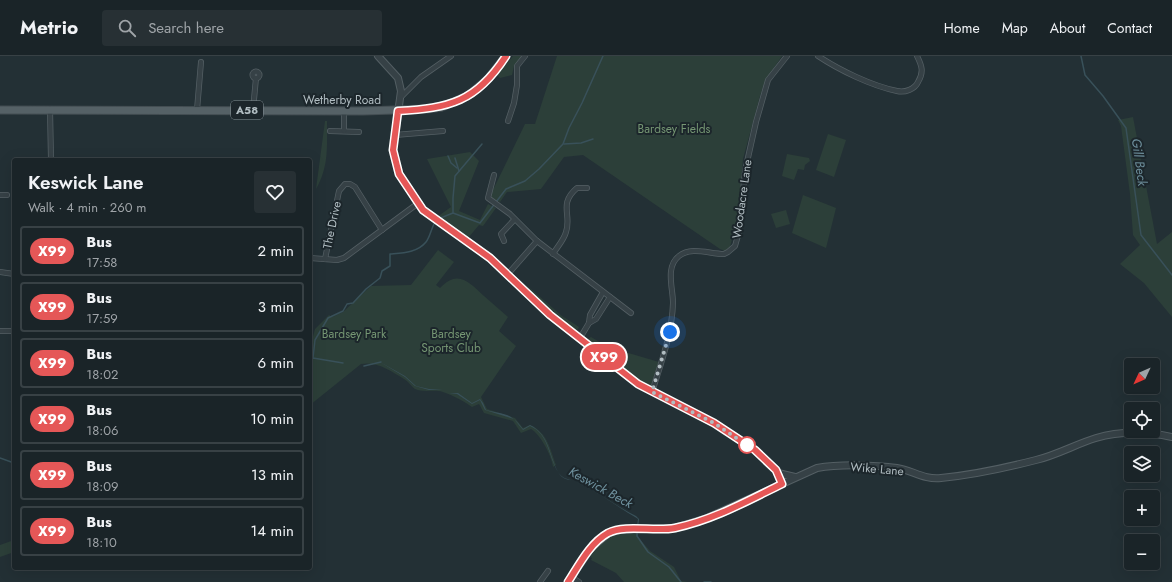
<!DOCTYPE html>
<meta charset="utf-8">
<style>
body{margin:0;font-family:Jost,sans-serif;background:#273034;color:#f1f3f6;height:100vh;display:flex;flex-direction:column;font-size:15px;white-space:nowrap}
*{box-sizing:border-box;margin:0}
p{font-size:13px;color:#9fa4a8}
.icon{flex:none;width:22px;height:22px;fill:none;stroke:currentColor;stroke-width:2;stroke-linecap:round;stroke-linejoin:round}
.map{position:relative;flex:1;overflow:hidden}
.panel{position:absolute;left:12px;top:102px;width:300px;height:412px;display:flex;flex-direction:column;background:#1a2428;border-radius:4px;box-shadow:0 4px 16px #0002,0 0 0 1px #384145}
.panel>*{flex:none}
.badge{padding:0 8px;border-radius:13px;font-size:14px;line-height:26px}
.needle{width:26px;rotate:226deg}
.tools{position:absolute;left:1124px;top:302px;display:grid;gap:8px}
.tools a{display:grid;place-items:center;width:36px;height:36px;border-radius:4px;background:#1a2428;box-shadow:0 4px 16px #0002,0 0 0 1px #384145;font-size:20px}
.you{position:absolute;width:20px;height:20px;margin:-10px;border:3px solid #fff;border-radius:50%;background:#1a73e8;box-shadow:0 0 0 6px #1a73e833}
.map>.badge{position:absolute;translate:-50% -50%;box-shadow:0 0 0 2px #fff}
.round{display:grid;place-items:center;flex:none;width:42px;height:42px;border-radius:4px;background:#273034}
.headline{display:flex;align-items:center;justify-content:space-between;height:68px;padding:0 16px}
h1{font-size:19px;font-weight:600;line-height:30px}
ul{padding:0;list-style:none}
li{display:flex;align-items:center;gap:12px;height:50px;margin:0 8px 6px;padding:0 8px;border:2px solid #384145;border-radius:4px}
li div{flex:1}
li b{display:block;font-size:15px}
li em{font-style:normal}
li .badge{min-width:44px;font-weight:700;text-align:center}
header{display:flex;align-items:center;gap:24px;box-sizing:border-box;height:56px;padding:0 20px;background:#1a2428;border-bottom:1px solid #384145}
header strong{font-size:19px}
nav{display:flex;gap:22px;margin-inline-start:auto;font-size:14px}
.search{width:280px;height:36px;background:#273034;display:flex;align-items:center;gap:10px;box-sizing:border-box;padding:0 14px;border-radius:4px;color:#9fa4a8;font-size:15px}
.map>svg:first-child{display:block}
.green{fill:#2c3f39}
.water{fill:#39515a}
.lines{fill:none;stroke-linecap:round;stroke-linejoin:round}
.stream{stroke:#39515a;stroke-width:1.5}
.minor-casing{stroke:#545f64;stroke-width:6}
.tertiary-casing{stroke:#545f64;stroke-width:8}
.primary-casing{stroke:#434d52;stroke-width:9}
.minor{stroke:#364146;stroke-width:4.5}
.tertiary{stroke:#364146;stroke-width:6}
.primary{stroke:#556166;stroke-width:7}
.line-casing{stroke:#fff;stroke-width:9}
.line{stroke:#e55757;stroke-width:6}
.walk{stroke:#b1bdc2;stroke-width:4;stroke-dasharray:0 7.2}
.stop-dot{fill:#fff;stroke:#e55757;stroke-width:2}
.labels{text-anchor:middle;stroke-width:4;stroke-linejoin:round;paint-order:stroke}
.shield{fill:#1c262b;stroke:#849095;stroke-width:1}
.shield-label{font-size:11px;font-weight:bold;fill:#b1bdc2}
.street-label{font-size:12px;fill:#b1bdc2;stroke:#1c262b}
.park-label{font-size:12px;fill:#759673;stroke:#1c262b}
.water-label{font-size:13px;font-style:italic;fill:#6e909d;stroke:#1c262b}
</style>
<header>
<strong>Metrio</strong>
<div class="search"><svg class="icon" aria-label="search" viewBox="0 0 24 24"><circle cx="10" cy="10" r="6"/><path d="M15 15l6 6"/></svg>Search here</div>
<nav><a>Home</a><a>Map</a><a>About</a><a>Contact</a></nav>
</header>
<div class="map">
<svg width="1172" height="526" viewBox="0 0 1172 526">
<rect width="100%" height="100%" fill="#233035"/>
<g class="green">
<polygon points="513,0 522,0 514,10 512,19 500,22 497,19"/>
<polygon points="557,0 782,0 765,25 760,40 743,103 738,160 730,191 725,195 720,193 583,99 564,101 541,133 507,136 500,146 492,142 491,138 525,68 535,68"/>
<polygon points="1133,61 1157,188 1172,176 1172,261 1144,227 1120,208 1140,189 1133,179 1130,138 1121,70 1118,64"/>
<path d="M325,65H327C327,90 329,111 316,133Z"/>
<polygon points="828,78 846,84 834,121 816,114"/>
<polygon points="470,96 479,105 459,155 480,164 488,148 496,152 483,170 479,169 468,182 437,161 451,151 427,103"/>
<polygon points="787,98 809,102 810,105 805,109 804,114 798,113 794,124 782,120"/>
<polygon points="803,139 836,152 826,192 792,177"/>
<polygon points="786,154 790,168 776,172 771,158"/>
<path d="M438,194L454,206L436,229L440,232C458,213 469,226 484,240C492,247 500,254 508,261L499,275L516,290L481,341L487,353L515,362L523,372L530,369C548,377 550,393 556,409L553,411C552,400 540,378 531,373L521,377L513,365L484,357L479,348L472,351C462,344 454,340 443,336C434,333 424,337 415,333C411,330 408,325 404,323C391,315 377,305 361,308L310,349V292L315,273L329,259L332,261L343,256L371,230L411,229Z"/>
<polygon points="524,227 562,260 579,271 578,273 576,274 572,272 549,253"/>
<polygon points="591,281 608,291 659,306 651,329 649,331 639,326 589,286 588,283"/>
<path d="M625,476L638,478V481L650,495L674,511L681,525L688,526H624L616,517L591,504L592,502L590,501C599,486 607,479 625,476Z"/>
<polygon points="14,484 14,496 0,501 0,489"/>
</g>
<path class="water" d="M380,306L405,320L416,330L429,333H443L449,337H458L472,347L480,343L483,347L486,354C505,359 510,356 523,373L530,369C549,378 549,399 558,416C562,423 569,423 576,426C597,435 616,450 636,460L639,463L638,471H637L638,463L635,461C616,450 597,435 576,426C569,423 562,424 558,416C548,400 549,378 530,370L523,374L514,363L485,354L480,344L472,348L457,338L449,337L443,333L429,334L415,330L405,321Z"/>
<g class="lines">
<g class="stream">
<polyline points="1081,0 1085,19 1103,40 1126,72 1141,179 1172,219"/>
<polyline points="564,88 581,87 593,83"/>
<polyline points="448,100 451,107 457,112"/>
<polyline points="455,102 459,115"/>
<polyline points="453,157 453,142 455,120 482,88"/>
<polyline points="438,163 453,157 480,167 506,133 525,125 539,113 563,88 569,72 582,47 603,0"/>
<path d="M313,302L315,284L328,262L343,255L347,248L353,247L366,233L380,222L382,215L390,210V198C402,197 417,197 426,186C430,181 431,173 435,166"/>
<polyline points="310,304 313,302 343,307"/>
<polyline points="364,310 381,306"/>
<polyline points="0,402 14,407"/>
<polyline points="637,477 637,480 648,496 669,511 681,526"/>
<polyline points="704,526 711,526"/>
</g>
<g class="minor-casing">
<g id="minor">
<path d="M818,0C839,14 872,30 897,35C905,37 915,33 918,26C924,16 922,10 917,0"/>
<circle cx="256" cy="19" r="3.5"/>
<polyline points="401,41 421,21 451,0"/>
<polyline points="50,53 51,104"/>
<polyline points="197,54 201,6"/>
<polyline points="253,54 256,22"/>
<polyline points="508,65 514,47 517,29 517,10 525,0"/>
<polyline points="330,75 359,76"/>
<polyline points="344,75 344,55"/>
<polyline points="395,79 443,75"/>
<polyline points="494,119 488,142 510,158 537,185"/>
<polyline points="0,139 7,139"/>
<polyline points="504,185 501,178 514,164"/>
<path d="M553,198C557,191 564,184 566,176C572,159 558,148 577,132H587"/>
<polyline points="310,202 337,204 344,202 417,148"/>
<polyline points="325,203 339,135 345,128 350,128 355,131 382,174"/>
<polyline points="0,216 14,218"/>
<polyline points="508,218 537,185 631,257"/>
<polyline points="589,267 596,263 610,241"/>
<polyline points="0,275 14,275"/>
<polyline points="580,282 589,267 590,259 603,236"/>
<path d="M652,336C661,307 672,278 673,247C673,232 665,211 679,200C692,190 709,198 724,198L728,196L735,190L739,176L745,115L756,66L768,24L787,0"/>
<polyline points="571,521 579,526"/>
<polyline points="540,526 548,515"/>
</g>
</g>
<g class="tertiary-casing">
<g id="tertiary">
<polyline points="378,0 398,22 401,35 393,94 399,118 423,154 490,202 550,259 638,328 714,367 755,394 776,414 782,428"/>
<polyline points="778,417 795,421"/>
<path d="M568,526L591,492L609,477L620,474L674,472L707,462L817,412C839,408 875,409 897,412C912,414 924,424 941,422C973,419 1005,412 1036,404C1057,399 1076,388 1096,382C1120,375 1148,376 1172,381"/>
</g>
</g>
<g class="primary-casing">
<polyline id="primary" points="0,54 363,55 427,53 442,51 469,39 488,23 506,0"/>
</g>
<use href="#minor" class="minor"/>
<use href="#tertiary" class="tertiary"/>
<use href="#primary" class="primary"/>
</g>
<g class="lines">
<g class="line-casing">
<path id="line" d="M506,0C476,46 450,52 398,55L393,94L399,118L423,154L490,202L550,259L638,328L714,367L755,394L776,414L782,428C747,445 713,464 675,472C655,476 626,468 608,477C590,487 579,509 568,526"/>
</g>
<use href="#line" class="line"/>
<polyline class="walk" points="670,276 652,336 714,367 747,389"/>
</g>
<circle class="stop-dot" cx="747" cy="389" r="8"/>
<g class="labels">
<rect class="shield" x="231" y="45" width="32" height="18" rx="3"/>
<g class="shield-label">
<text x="247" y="58">A58</text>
</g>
<g class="street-label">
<text x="342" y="48">Wetherby Road</text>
<text transform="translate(742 143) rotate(-82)" y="4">Woodacre Lane</text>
<text transform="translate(332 169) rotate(-78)" y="4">The Drive</text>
<text transform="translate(877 413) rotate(5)" y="4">Wike Lane</text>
</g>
<g class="park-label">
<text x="674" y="77">Bardsey Fields</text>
<text x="354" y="282">Bardsey Park</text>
<text x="451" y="282">Bardsey<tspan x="451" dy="14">Sports Club</tspan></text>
</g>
<g class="water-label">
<text transform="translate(1140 106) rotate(82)" y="5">Gill Beck</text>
<text transform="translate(601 431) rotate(29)" y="5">Keswick Beck</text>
</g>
</g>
</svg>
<div class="tools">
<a><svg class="needle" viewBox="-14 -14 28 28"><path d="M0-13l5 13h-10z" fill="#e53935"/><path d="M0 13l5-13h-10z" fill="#9fa4a8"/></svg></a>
<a><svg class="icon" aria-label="locate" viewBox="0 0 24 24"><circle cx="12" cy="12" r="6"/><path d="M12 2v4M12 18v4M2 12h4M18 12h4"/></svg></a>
<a><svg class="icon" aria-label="layers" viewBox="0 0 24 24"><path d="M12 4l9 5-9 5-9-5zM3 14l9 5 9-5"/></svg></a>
<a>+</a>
<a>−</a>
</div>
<div class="you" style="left:670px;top:276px"></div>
<b class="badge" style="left:604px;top:301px;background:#e55757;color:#fff">X99</b>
<section class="panel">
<div class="headline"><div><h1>Keswick Lane</h1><p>Walk · 4 min · 260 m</p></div><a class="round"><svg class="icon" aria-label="heart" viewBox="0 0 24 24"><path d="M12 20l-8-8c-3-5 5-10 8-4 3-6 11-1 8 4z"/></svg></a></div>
<ul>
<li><span class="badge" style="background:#e55757;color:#fff">X99</span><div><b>Bus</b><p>17:58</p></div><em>2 min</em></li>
<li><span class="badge" style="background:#e55757;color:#fff">X99</span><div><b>Bus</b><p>17:59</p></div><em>3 min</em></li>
<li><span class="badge" style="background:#e55757;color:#fff">X99</span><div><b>Bus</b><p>18:02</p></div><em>6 min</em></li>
<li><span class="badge" style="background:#e55757;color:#fff">X99</span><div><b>Bus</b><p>18:06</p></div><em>10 min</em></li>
<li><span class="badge" style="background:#e55757;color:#fff">X99</span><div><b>Bus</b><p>18:09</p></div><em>13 min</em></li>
<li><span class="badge" style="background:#e55757;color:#fff">X99</span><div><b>Bus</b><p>18:10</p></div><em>14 min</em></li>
</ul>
</section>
</div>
